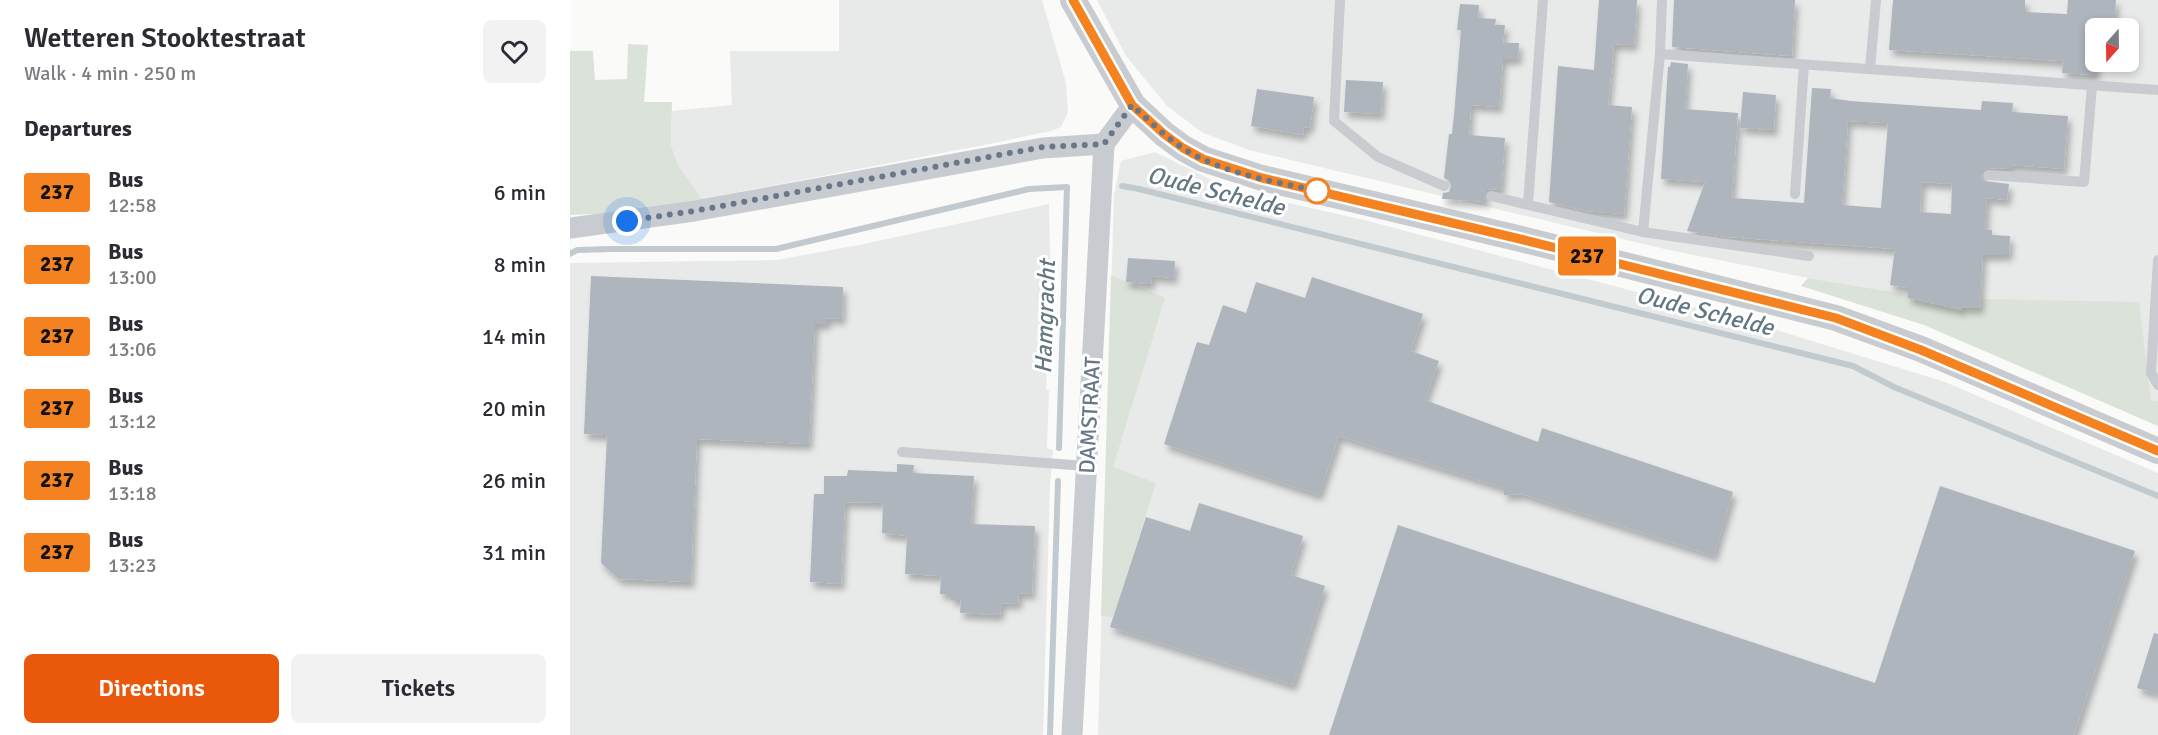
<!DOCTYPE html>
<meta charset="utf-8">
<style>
body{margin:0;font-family:Signika,sans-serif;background:#f2f2f3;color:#2b2b33;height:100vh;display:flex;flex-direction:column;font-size:22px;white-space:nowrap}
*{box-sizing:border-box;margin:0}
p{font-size:20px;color:#7c7c81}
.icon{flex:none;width:33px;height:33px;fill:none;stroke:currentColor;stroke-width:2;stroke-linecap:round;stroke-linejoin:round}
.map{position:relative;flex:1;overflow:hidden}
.drawer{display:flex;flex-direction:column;background:#fff;width:570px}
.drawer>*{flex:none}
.badge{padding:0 12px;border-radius:4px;font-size:21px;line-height:39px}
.needle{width:39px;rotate:200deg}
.controls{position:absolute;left:1515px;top:18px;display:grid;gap:12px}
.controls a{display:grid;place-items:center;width:54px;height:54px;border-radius:9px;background:#fff;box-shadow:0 3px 9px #0003;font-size:30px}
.you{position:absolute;width:30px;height:30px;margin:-15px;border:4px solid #fff;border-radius:50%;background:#1a73e8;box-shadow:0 0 0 9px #1a73e833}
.map>.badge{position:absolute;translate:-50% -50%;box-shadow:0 0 0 3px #fff}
h2{padding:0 24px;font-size:22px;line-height:54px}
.round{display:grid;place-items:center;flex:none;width:63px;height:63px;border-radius:9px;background:#f2f2f3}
.headline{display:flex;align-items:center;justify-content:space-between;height:102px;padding:0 24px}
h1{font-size:28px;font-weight:600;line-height:45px}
.action{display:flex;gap:12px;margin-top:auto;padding:12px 24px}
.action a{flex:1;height:69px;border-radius:9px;background:#ea580c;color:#fff;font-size:24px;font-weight:600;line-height:69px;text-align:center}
.action a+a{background:#f2f2f3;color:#2b2b33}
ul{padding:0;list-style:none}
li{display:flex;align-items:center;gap:18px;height:72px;padding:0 24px}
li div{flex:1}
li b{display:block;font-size:22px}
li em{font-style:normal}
li .badge{min-width:66px;font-weight:700;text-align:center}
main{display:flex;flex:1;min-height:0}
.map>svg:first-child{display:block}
.built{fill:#e8e9e9;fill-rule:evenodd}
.green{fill:#dbe2d9}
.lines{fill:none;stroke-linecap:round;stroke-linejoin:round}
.stream{stroke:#c1cacf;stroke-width:6}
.building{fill:#aeb5bd;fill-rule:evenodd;filter:url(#shadow)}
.service{stroke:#c8cbcf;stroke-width:10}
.minor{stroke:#c8cbcf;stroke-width:21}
.tertiary{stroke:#c8cbcf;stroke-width:26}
.line-casing{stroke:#fff;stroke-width:14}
.line{stroke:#f58220;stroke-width:9}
.walk{stroke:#687789;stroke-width:6;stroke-dasharray:0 10.8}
.stop-dot{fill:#fff;stroke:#f58220;stroke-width:3}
.labels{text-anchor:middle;stroke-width:6;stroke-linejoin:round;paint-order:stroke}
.street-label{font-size:22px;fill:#687789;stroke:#fff}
.water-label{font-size:24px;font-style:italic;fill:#647883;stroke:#fff}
</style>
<main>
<section class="drawer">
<div class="headline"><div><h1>Wetteren Stooktestraat</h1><p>Walk · 4 min · 250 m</p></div><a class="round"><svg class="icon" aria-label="heart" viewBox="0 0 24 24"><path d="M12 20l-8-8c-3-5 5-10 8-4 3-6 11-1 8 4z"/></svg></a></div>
<h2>Departures</h2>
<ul>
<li><span class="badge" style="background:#f58220;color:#111">237</span><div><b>Bus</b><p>12:58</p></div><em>6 min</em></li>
<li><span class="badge" style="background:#f58220;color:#111">237</span><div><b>Bus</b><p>13:00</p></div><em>8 min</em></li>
<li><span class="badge" style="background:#f58220;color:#111">237</span><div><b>Bus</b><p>13:06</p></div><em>14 min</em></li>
<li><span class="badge" style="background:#f58220;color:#111">237</span><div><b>Bus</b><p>13:12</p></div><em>20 min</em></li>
<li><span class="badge" style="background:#f58220;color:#111">237</span><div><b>Bus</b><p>13:18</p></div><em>26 min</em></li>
<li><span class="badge" style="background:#f58220;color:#111">237</span><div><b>Bus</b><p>13:23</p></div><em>31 min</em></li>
</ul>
<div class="action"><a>Directions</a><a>Tickets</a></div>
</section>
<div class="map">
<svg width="1588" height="735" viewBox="0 0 1588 735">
<defs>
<filter id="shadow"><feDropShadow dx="3.5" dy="6" stdDeviation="3" flood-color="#0004"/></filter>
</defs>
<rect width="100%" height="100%" fill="#fafaf8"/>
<g class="built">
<polygon points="269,0 472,0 496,83 498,112 491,127 481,131 419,144 132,199 108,165 101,145 102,111 162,105 160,51 269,51"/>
<path d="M527,0H1588V401L1581,400L1359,298L1238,278L1099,250L679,150L633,133L597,106L556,56ZM1526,28H1558V62H1526Z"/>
<polygon points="585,152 662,190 798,221 1184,323 1375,382 1588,473 1588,735 528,735 544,195 551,161"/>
<polygon points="479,204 481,296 476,390 479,390 477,448 483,450 480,485 473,735 0,735 0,263 207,260 294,244"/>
</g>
<g class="green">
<polygon points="58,44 78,45 74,102 102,102 101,145 108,165 132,199 25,214 0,215 0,51 23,51 25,80 57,79"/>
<polygon points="541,275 595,298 543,467 586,483 543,617 531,616"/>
<polygon points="1238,278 1359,298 1569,302 1581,400 1588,401 1588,426 1354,325 1231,286"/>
</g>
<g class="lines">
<g class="stream">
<polyline points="552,186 569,189 1283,366 1324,387 1588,496"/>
<polyline points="0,254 7,250 41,249 206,249 459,189 497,187 489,448"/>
<polyline points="480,735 488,481"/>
</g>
</g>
<g class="building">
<polygon points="1029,0 1067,0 1064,45 1044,44 1038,105 1062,107 1054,214 1016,211 979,202 988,66 1024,70"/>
<polygon points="1104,0 1225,0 1222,56 1102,47"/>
<polygon points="1323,0 1455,0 1455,12 1497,14 1498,0 1546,0 1544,28 1526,28 1526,75 1492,73 1493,61 1319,50"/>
<polygon points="890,4 909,5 908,18 926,19 925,25 935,25 933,43 949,43 948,59 933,59 929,107 901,105 899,135 935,138 931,190 922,189 916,190 914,198 918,202 872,199 873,193 879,192 881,186 880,181 874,178 879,134 882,134 884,115 891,30 887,30"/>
<path d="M1101,62L1118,64L1115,109L1168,113L1162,198L1234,203L1242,88L1261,89L1260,98L1280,101L1411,110L1412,101L1443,103L1442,112L1498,116L1494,169L1440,165V169L1418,168L1412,171L1411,178L1414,181L1439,184L1437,200L1417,198L1415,230H1422V235L1440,236L1439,255H1413L1410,308L1392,307V310L1338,298V288L1320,285L1325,249L1157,237L1117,231L1135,182L1091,179L1098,67H1100ZM1278,121L1318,123L1311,208L1272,205ZM1352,182L1382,184L1381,214L1350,212Z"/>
<polygon points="776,80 813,82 811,114 774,112"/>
<polygon points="687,89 744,97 740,128 734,127 733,135 681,126"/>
<polygon points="1173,92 1206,95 1204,130 1170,128"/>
<polygon points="558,258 605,261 604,278 582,276 581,284 556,282"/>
<polygon points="21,276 273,287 272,319 257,318 257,324 245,324 239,444 127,439 121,582 49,579 31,563 37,435 14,434"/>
<polygon points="742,277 853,314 841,351 869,361 855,400 968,442 972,428 1163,492 1144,556 952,494 934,495 934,488 769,436 749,495 594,444 627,342 639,345 653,305 676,313 686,282 735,298"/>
<polygon points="327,464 344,465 343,473 404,476 401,524 465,526 462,594 449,593 448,604 432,603 430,615 390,613 391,600 381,600 381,594 370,594 371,576 335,574 337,536 312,533 313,503 275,502 271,584 240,582 244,494 254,494 254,476 277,476 278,470 327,472"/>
<polygon points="1370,486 1565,551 1504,735 759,735 828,525 1305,683"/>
<polygon points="629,503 733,536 721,575 755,586 723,685 540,627 576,517 620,531"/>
<polygon points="1584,633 1588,634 1588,694 1567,688"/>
</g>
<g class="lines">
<g class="service">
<polyline points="770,0 764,121 808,157 874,186"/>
<polyline points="1092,0 1090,54 1588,90"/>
<polyline points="1300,69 1306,0"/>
<polyline points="1418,175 1514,182 1522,86"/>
<polyline points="1225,194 1234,65"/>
<polyline points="921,196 1073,232 1239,256"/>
<polyline points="958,204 973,0"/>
<polyline points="1073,232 1090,54"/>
<polyline points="1588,260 1581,373 1588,385"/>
<polyline points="332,452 516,466"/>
</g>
<g class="minor">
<polyline points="0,228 124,211 473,148 534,144"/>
<polyline points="502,735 534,144 563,105"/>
</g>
<polyline class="tertiary" points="503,0 563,105 594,134 613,148 633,159 692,178 947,238 1266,318 1351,349 1588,451"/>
</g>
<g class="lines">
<g class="line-casing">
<polyline id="line" points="503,0 562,105 594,134 613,148 633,159 692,178 946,238 1266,318 1351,350 1588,451"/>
</g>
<use href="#line" class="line"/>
<path class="walk" d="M57,221L124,211L473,147L534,144L562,105C578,120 594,135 611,147C650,173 702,181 747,191"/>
</g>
<circle class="stop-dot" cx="747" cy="191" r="12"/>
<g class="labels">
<g class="street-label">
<text transform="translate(519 415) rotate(-87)" y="8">DAMSTRAAT</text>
</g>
<g class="water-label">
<text transform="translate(646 191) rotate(14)" y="8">Oude Schelde</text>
<text transform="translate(1135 311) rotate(14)" y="8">Oude Schelde</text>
<text transform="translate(475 317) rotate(-88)" y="8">Hamgracht</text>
</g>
</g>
</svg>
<div class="controls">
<a><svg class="needle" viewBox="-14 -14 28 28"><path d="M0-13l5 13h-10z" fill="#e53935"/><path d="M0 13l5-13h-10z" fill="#7c7c81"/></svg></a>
</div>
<div class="you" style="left:57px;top:221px"></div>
<b class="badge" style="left:1017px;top:256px;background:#f58220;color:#111">237</b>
</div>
</main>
